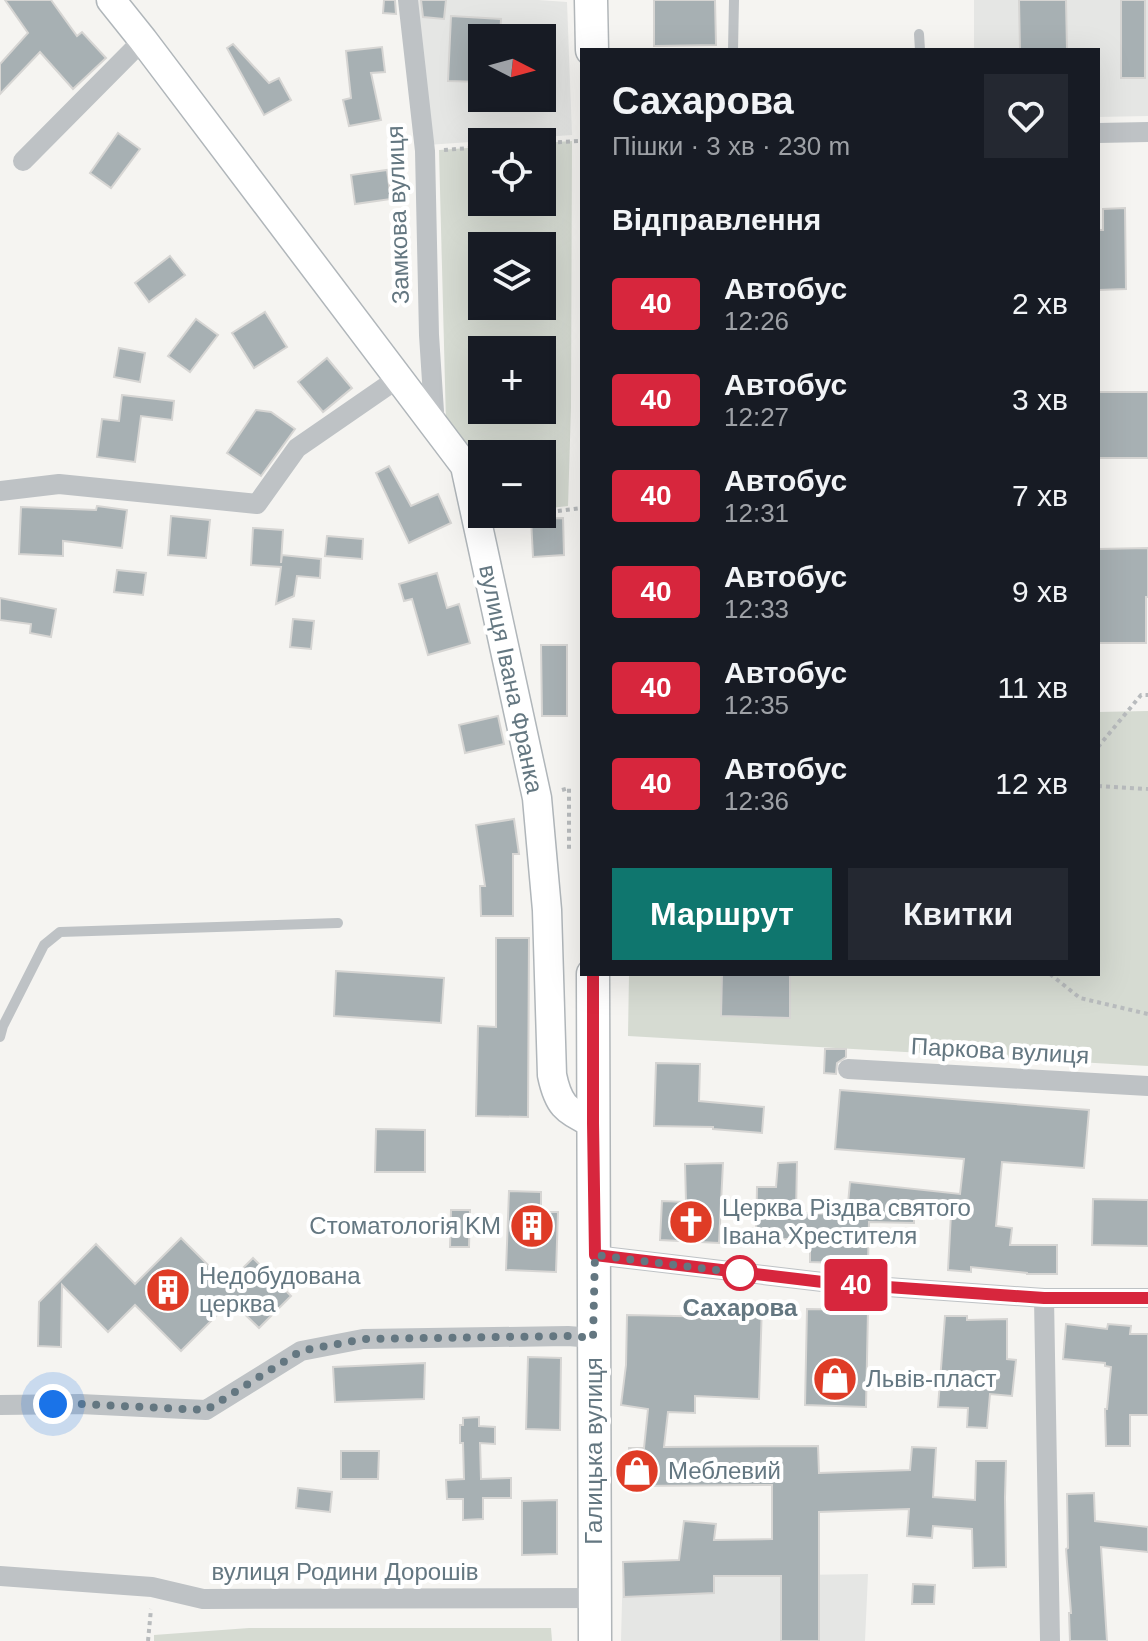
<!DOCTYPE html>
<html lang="uk">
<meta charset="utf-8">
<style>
body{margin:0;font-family:Arial,sans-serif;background:#242831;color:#f1f3f6;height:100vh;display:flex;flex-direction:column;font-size:30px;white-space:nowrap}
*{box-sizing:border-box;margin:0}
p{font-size:26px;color:#9ea1a6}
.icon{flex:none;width:44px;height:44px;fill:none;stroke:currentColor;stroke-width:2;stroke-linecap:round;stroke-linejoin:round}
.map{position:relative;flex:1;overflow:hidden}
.panel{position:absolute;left:580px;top:48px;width:520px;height:928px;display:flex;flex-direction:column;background:#171b24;border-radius:0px;box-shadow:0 8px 32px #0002}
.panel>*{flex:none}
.badge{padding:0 16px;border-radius:6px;font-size:28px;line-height:52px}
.needle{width:52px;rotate:96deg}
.controls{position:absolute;left:468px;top:24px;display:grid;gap:16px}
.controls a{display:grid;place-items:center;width:88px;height:88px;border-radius:0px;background:#171b24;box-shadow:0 8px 32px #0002;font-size:40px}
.you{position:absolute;width:40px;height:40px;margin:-20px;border:6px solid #fff;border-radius:50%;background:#1a73e8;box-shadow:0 0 0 12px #1a73e833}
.map>.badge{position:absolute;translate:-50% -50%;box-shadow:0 0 0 4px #fff}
h2{padding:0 32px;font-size:30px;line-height:72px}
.round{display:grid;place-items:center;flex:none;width:84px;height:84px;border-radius:0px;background:#242831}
.headline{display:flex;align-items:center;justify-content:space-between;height:136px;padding:0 32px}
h1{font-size:38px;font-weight:600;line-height:60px}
.primary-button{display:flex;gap:16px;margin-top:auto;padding:16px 32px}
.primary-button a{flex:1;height:92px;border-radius:0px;background:#0f766e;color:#fff;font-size:32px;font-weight:600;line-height:92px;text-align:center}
.primary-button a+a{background:#242831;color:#f1f3f6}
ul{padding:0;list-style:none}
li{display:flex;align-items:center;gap:24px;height:96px;padding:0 32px}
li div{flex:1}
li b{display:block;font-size:30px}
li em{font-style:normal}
li .badge{min-width:88px;font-weight:700;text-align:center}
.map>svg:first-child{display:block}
.built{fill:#e5e6e4;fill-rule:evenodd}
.green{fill:#d6dbd2;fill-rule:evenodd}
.building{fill:#a7b0b3;stroke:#d6d5d3;stroke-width:2}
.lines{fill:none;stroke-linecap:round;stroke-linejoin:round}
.secondary-casing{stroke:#b0b6ba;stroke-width:31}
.primary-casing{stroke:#b1b6b9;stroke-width:35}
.path{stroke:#b8bbbd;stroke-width:4;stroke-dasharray:4 4;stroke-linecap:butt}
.lane{stroke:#bec2c5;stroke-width:10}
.street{stroke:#bec2c5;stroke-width:20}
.secondary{stroke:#fff;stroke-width:28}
.primary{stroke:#fff;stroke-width:32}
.line-casing{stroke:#fff;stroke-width:18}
.line{stroke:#d7263d;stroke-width:12}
.walk{stroke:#647781;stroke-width:8;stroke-dasharray:0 14.4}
.stop-dot{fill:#fff;stroke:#d7263d;stroke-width:4}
.labels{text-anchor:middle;stroke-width:8;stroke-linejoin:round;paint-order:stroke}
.street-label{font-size:24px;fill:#647781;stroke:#fff}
.poi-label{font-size:24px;fill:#647781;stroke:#fff;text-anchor:start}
.stop-label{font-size:24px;font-weight:bold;fill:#647781;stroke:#fff}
</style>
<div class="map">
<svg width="1148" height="1641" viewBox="0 0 1148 1641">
<rect width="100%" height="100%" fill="#f5f4f1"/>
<g class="built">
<path d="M412,0H538L567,2L572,135L427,145ZM482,38H542V98H482Z"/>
<polygon points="974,0 1148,0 1148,116 1098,117 1098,50 974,50"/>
<polygon points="713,1558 714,1573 725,1576 868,1574 865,1641 621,1641 623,1562"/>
</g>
<g class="green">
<path d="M572,141L571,407L568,506L542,509V454H482V458L446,423L439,150L482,147V202H542V143ZM482,246H542V306H482ZM482,350H542V410H482Z"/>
<polygon points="1148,711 1148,1066 628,1036 629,974 1098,974 1098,712"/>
<polygon points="249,1628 551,1628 552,1641 154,1641 154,1635"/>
</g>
<g class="building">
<polygon points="5,0 51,0 77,36 82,32 106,58 73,89 40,52 0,94 0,64 28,33"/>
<polygon points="384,0 395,0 396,14 383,13"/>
<polygon points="421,0 446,0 444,19 423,17"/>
<polygon points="654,0 715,0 716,45 654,46"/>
<polygon points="1019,0 1066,0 1067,50 1020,50"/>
<rect x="1121" y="0" width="24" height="78"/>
<polygon points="451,16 501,19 500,38 482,38 482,82 448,81"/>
<polygon points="233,44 269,83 279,78 291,100 264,115 227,48"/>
<polygon points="382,47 385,72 371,73 381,120 349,126 343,100 351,98 346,51"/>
<polygon points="118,133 140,149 111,188 90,173"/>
<polygon points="387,170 391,199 355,204 351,175"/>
<polygon points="1125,208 1126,289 1098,290 1098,230 1103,230 1103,209"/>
<polygon points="170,256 185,275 149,302 135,283"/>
<polygon points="265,312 287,347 254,368 232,333"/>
<polygon points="196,319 218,335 190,372 168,356"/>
<polygon points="119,348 145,353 140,382 114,377"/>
<polygon points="327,358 352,388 323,412 298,382"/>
<rect x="1098" y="392" width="50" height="66"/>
<polygon points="122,395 174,401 172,420 141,416 135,462 97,457 102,419 119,421"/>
<polygon points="256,410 271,412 295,429 261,476 227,453"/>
<polygon points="389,466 411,506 438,494 451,523 409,543 376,473"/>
<polygon points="97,506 127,510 122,548 63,541 63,556 19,554 21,507 96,510"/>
<polygon points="171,516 210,520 206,558 168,555"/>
<polygon points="563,518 564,555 533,557 531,519"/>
<polygon points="253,528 283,530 281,563 282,555 321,559 320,578 297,576 294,596 276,604 281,567 251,565"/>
<polygon points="327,536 363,539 362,559 325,556"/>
<polygon points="1148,548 1148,597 1146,597 1146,643 1098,643 1098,549"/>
<polygon points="117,570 146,573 143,595 114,592"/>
<polygon points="437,573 447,608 459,604 470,643 428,655 412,599 404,601 399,584"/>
<polygon points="0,598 56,609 51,637 30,633 31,624 0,620"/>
<polygon points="293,619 314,621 311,649 290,647"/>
<polygon points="541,645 567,645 567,716 542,716"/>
<polygon points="498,716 504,744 465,753 459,725"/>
<polygon points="514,819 519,854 513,854 513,916 481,916 480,886 485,886 476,825"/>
<polygon points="496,938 529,938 528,1117 476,1116 478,1026 496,1027"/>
<polygon points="336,971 444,978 441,1023 334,1016"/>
<polygon points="722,974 790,974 790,1018 721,1016"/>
<polygon points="825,1049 846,1049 846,1057 837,1063 836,1074 824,1073"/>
<polygon points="656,1063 700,1064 699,1101 764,1107 762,1133 713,1129 713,1127 654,1126"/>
<polygon points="840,1090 1089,1110 1084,1168 1002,1162 996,1226 1012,1228 1010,1245 1057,1245 1057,1274 1027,1274 1027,1273 971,1267 971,1272 948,1270 951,1214 914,1210 914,1223 869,1222 868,1264 810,1262 810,1239 756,1239 757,1187 776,1187 778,1163 797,1162 796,1213 847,1214 850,1182 960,1194 964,1159 835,1149"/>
<polygon points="376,1129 425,1130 425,1172 375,1172"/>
<polygon points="723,1163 719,1243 660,1240 662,1201 686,1202 685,1164"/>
<polygon points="509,1191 541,1192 541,1212 558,1212 556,1272 506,1270"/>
<polygon points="1093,1199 1148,1200 1148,1246 1092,1245"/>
<polygon points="451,1210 470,1210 469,1247 450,1247"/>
<polygon points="181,1238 227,1284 253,1258 291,1296 259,1328 231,1301 181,1351 135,1305 108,1332 62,1285 61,1347 38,1346 39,1302 96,1244 135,1284"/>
<polygon points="723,1302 762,1304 759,1399 695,1396 695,1413 668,1412 664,1447 818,1446 819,1473 910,1470 912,1447 936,1448 933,1497 975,1500 976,1461 1006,1461 1005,1498 1006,1567 973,1568 972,1529 933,1526 932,1538 907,1536 909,1509 819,1512 819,1641 781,1641 781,1576 714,1576 714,1593 624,1597 623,1562 679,1560 684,1521 716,1524 714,1540 772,1539 772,1485 629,1486 629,1448 644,1448 648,1409 621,1405 626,1365 627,1315 722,1317"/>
<polygon points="807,1309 868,1310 866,1407 805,1405"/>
<polygon points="945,1316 967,1316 967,1320 1007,1319 1007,1359 1016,1360 1012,1396 990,1394 987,1428 967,1427 968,1408 938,1407"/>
<polygon points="1066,1324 1107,1329 1108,1324 1131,1326 1130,1334 1148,1334 1148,1415 1130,1415 1130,1446 1106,1446 1105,1409 1107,1409 1111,1367 1105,1366 1105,1363 1063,1359"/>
<polygon points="528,1357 561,1358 560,1430 526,1429"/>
<polygon points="425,1363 424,1399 335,1402 333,1367"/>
<polygon points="479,1417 479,1426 495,1427 495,1444 480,1443 481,1479 511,1478 511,1498 483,1498 483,1519 463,1520 463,1499 447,1499 446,1480 464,1479 463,1443 460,1443 460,1425 463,1425 463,1418"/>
<polygon points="341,1451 379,1451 378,1479 341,1479"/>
<polygon points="298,1488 332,1492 330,1512 296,1508"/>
<polygon points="1094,1493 1095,1521 1148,1527 1148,1552 1101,1547 1107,1641 1070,1641 1069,1613 1071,1613 1066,1549 1068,1548 1067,1494"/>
<polygon points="557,1500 557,1554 522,1555 522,1501"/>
<polygon points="913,1584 935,1585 934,1604 912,1604"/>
</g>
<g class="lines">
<g class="secondary-casing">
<path id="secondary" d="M111,0L143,40L465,466L537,798L547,910L552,1075C558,1104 565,1111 593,1123"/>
</g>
<g class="primary-casing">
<g id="primary">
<polyline points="591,0 592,50"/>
<polyline points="593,974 595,1641"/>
</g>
</g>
<g class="path">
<polyline points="542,143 580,141"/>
<polyline points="444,150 482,147"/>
<polyline points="542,513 582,508"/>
<polyline points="501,519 538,514"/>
<polyline points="1098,747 1141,695 1148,695"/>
<polyline points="1098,786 1148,789"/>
<polyline points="562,790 569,788 569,851"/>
<polyline points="1050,974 1080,998 1148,1014"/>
<polyline points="148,1641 151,1609"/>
</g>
<g class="lane">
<polyline points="919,34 920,50"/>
<polyline points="733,50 734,0"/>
<polyline points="0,1037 3,1026 44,945 60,932 338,923"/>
</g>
<g class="street">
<polyline points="408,0 425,151 429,335 435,427"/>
<polyline points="1098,133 1148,132"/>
<polyline points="23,161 143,40"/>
<polyline points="0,491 59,484 257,504 297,448 397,379"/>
<polyline points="848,1069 1148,1086"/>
<polyline points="595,1255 831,1283 1044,1298 1148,1298"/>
<polyline points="1044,1298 1050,1641"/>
<polyline points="0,1405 80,1404 206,1410 301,1351 363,1339 568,1336 593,1338"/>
<polyline points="0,1576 152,1587 203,1599 595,1598"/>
</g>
<use href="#secondary" class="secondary"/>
<use href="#primary" class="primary"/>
</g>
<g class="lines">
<g class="line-casing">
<polyline id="line" points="593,974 593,1123 595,1255 831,1283 1044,1298 1148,1298"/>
</g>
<use href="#line" class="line"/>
<polyline class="walk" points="53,1404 80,1404 206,1410 301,1351 363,1339 568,1336 593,1338 595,1255 740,1273"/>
</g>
<defs>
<g id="church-disc" transform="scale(2.3)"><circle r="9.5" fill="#df3c26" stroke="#fff"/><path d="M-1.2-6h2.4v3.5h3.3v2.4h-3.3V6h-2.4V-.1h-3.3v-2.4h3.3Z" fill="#fff"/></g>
<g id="building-disc" transform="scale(2.3)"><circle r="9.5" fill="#df3c26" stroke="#fff"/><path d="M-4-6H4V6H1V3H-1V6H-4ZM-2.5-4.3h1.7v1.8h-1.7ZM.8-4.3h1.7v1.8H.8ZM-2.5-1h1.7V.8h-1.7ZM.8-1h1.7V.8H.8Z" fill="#fff"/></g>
<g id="shop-disc" transform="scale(2.3)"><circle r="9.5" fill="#df3c26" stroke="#fff"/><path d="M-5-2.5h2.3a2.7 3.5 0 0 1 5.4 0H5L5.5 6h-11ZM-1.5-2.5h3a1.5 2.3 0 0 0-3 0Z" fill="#fff"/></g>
</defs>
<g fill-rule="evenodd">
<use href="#church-disc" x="691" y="1222"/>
<use href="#building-disc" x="532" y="1226"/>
<use href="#building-disc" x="168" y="1290"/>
<use href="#shop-disc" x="835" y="1379"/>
<use href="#shop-disc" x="637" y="1471"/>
</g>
<circle class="stop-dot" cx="740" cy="1273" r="16"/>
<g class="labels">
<g class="street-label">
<text transform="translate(398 215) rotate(-92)" y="8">Замкова вулиця</text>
<text transform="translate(511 679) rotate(78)" y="8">вулиця Івана Франка</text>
<text transform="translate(1000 1051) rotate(3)" y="8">Паркова вулиця</text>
<text transform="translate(594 1451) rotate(-90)" y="8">Галицька вулиця</text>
<text x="345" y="1580">вулиця Родини Дорошів</text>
</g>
<g class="poi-label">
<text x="722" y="1216">Церква Різдва святого<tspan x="722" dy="28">Івана Хрестителя</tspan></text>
<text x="501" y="1234" text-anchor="end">Стоматологія KM</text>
<text x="199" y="1284">Недобудована<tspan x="199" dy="28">церква</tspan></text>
<text x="866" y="1387">Львів-пласт</text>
<text x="668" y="1479">Меблевий</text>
</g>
<g class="stop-label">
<text x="740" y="1316">Сахарова</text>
</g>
</g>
</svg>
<div class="controls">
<a><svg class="needle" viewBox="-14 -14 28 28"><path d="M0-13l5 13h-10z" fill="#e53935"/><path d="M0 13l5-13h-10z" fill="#9ea1a6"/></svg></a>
<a><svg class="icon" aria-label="locate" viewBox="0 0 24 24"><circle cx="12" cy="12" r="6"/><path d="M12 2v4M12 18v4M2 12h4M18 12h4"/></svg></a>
<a><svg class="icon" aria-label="layers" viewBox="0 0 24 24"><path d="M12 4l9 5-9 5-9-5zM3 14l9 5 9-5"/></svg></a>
<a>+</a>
<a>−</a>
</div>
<div class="you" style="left:53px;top:1404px"></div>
<b class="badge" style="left:856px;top:1285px;background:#d7263d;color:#fff">40</b>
<section class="panel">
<div class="headline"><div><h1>Сахарова</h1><p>Пішки · 3 хв · 230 m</p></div><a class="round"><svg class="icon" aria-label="heart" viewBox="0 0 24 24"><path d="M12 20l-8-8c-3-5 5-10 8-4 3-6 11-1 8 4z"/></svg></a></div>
<h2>Відправлення</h2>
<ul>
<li><span class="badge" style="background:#d7263d;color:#fff">40</span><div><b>Автобус</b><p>12:26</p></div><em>2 хв</em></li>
<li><span class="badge" style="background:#d7263d;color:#fff">40</span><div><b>Автобус</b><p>12:27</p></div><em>3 хв</em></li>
<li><span class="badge" style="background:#d7263d;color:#fff">40</span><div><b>Автобус</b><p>12:31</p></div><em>7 хв</em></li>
<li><span class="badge" style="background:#d7263d;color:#fff">40</span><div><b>Автобус</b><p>12:33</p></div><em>9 хв</em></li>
<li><span class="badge" style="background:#d7263d;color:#fff">40</span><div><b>Автобус</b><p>12:35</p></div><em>11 хв</em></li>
<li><span class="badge" style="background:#d7263d;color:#fff">40</span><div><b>Автобус</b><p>12:36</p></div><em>12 хв</em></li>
</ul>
<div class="primary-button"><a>Маршрут</a><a>Квитки</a></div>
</section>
</div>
